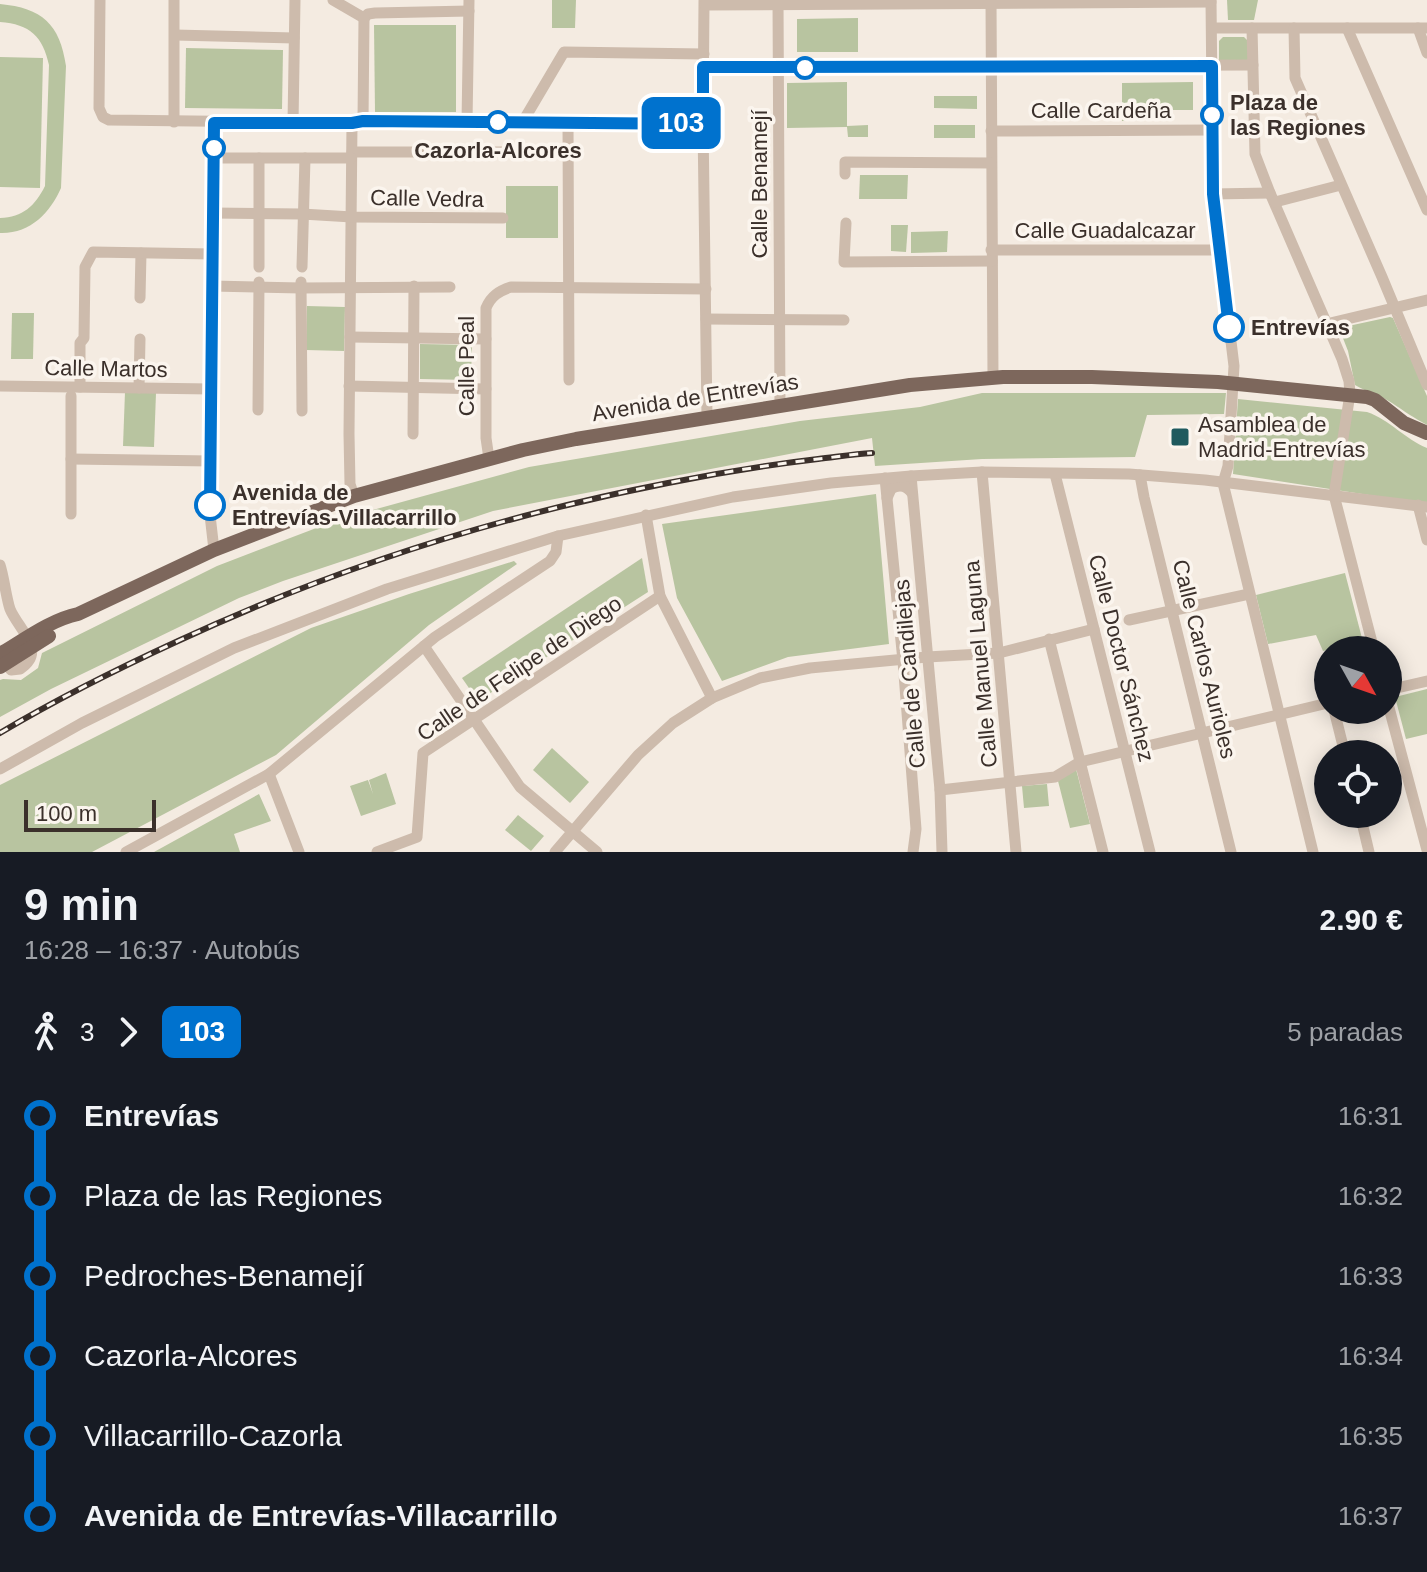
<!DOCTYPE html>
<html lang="es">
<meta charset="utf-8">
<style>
body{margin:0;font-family:Arial,sans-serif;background:#242831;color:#f1f3f6;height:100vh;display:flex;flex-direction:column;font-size:30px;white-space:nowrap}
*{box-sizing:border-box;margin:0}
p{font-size:26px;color:#9ea1a6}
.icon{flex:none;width:44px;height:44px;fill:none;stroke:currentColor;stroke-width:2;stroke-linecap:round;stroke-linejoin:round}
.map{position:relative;height:852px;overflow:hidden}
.drawer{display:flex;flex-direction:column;background:#171b24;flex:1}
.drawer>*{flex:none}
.badge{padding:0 16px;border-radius:12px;font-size:28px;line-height:52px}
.needle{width:52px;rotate:130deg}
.buttons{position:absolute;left:1314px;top:636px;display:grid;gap:16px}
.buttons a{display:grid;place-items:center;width:88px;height:88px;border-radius:50%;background:#171b24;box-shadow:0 4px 20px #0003;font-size:40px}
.scale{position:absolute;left:24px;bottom:20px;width:132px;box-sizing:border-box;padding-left:8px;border:4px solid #3b302b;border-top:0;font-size:22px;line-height:28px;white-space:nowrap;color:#3b302b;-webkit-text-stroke:6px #fbf5ee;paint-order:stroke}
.map>.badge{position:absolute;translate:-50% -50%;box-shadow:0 0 0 4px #fff}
.legs{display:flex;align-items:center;gap:12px;height:88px;padding:0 24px;font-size:26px}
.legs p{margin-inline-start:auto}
.head{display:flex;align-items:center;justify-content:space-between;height:136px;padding:0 24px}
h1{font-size:44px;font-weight:800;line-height:60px}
ul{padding:0 24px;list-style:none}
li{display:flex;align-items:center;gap:28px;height:80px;font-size:30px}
li i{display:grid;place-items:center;width:12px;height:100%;margin:0 10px;background:currentColor}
li i::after{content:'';width:20px;height:20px;margin:-10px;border:6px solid;border-radius:50%;background:#171b24}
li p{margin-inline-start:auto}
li:first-child i{background:linear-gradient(#0000 50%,currentColor 0)}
li:last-child i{background:linear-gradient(currentColor 50%,#0000 0)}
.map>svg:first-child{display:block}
.green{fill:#b8c4a0}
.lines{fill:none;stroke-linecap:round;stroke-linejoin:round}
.minor{stroke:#cdbbac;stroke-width:11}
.major{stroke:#7d675c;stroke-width:14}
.rail-casing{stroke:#3b302b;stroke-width:6}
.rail{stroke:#fbf5ee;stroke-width:3;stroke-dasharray:9;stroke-linecap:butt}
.line-1-casing{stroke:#fff;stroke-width:18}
.line-1{stroke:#0072ce;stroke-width:12}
.stop-1-dot{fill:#fff;stroke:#0072ce;stroke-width:4}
.poi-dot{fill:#1f5a5e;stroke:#fbf5ee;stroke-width:3}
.labels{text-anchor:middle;stroke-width:7;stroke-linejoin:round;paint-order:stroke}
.stop-label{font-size:22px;font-weight:bold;fill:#3b302b;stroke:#fbf5ee;text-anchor:start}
.street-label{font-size:22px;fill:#3b302b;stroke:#fbf5ee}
.poi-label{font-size:22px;fill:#3b302b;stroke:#fbf5ee;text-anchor:start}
</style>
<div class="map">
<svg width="1427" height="852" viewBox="0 0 1427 852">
<rect width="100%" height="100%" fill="#f4ebe1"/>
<g class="green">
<polygon points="552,0 576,0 575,28 552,28"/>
<polygon points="1227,0 1258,0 1254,20 1228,20"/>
<path d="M0,4C42,8 60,24 66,66L61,188C50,213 30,234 0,233V218C23,217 35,206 45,186L49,65C43,37 30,24 0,22Z"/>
<polygon points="858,18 858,52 797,52 797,19"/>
<polygon points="374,25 456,25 456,112 375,112"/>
<polygon points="1223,37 1244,37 1248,41 1248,61 1219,60 1219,41"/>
<polygon points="186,48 283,50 282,109 185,108"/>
<polygon points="0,57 43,58 40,188 0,187"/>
<polygon points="847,82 847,126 868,125 868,137 848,137 847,127 787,128 787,83"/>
<polygon points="1193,82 1193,110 1132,110 1132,121 1122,121 1122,83"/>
<polygon points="934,96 977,96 977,109 934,108"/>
<rect x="934" y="125" width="41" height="13"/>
<polygon points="860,175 908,175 907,199 859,199"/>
<rect x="506" y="186" width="52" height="52"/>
<polygon points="891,225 908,225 906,252 891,251"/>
<polygon points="948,231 947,252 911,253 911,232"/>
<polygon points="307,306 345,307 344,351 306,350"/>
<polygon points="12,313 34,313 33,359 11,359"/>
<path d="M1390,317L1393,318L1427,396V425C1414,418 1404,411 1392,403C1380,395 1367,392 1355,385L1348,351L1339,328Z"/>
<polygon points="420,344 472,345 471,380 420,379"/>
<polygon points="125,392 156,393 154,447 123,446"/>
<polygon points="982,393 1226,393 1224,414 1147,415 1135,457 982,459 875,466 872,438 493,511 283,581 239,598 51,689 0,717 0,680 3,679 21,680 38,668 42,653 217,566 340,519 529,467 800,421 920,407"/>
<path d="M1238,399L1367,412C1390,420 1405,439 1427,448V504L1233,474Z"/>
<polygon points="876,494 889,644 788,657 722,681 677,598 662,524"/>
<polygon points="642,558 648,592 478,701 462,678"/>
<polygon points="514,561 517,564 429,625 276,755 92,852 0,852 0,785 311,628 409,594"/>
<polygon points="1345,573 1363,642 1323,651 1316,635 1268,644 1256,595"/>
<polygon points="1427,689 1427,734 1406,739 1395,697"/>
<polygon points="552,748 589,782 570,803 533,770"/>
<polygon points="1076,769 1090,824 1070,828 1058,781"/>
<polygon points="386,773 396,804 361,816 350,786 368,780 373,794 369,780"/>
<polygon points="1047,784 1049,806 1024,808 1022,786"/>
<polygon points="259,794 271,821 234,834 240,852 154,852"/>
<polygon points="518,815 544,836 531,851 505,830"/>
</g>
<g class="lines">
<g class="minor">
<polyline points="100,0 99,108 103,117 109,120 352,123 363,121 703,124"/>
<polyline points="333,0 364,18"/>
<polyline points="778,0 780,405"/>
<polyline points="991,0 993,378"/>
<polyline points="1211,0 1213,194 1234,366 1228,466 1223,483 1313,852"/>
<polyline points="704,1 703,124 707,417"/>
<polyline points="705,5 1211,2"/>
<polyline points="364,18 368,14 375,13 469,11"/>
<polyline points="1212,28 1427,28"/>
<polyline points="1252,28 1255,154 1270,193 1342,359 1349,381 1350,394 1334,495 1374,650"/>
<polyline points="1294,28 1295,78 1382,277 1427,385"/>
<polyline points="1347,28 1427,210"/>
<polyline points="1418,28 1427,53"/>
<polyline points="175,35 294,38"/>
<polyline points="703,67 1253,65"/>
<polyline points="363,121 364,18"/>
<polyline points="174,122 174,0"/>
<polyline points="467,122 469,0"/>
<polyline points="568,122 569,380"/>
<polyline points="214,123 210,515 214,550"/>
<polyline points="293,123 295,0"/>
<polyline points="352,123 349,434 350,484 354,496"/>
<polyline points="522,123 564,52 704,54"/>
<polyline points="991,131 1212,130"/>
<polyline points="352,152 503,152"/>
<polyline points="213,158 351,158"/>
<polyline points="259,158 259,267"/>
<polyline points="845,174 845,162 991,163"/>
<polyline points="1213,194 1270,193"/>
<polyline points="1275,202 1341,185"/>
<polyline points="213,213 302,214 352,217 503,218"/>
<polyline points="846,223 844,262 992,261"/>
<polyline points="991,250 1219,250"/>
<polyline points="302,267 305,158"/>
<polyline points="301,282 302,411"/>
<polyline points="212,286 301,288 450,287"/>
<polyline points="140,298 141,253"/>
<polyline points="706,319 844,320"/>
<polyline points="1326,324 1427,300"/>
<polyline points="350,337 486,339"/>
<polyline points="0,386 211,389"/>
<polyline points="349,386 486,389"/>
<polyline points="80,387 80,343 84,338 85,267 93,252 212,254"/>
<polyline points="139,388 140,339"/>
<polyline points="258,410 259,282"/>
<polyline points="413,434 414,286"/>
<polyline points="71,459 211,461"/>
<path d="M489,459L486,438V308C491,296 499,291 511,287L706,289"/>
<polyline points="982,472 1016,852"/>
<polyline points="1055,474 1150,852"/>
<polyline points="1140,475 1144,497 1231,852"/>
<polyline points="911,476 940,790 942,852"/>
<polyline points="885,478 903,661 916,829 913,852"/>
<path d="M887,498L891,489C900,483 907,486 912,493"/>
<polyline points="1418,505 1427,540"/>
<polyline points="71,514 71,396"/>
<polyline points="646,515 660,596 712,698"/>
<path d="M0,565C4,577 6,597 10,609C18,629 48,651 20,669L11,670L2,659"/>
<polyline points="1129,620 1249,594"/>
<polyline points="1049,639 1103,852"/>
<polyline points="424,646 520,787 597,852"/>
<polyline points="1388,690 1427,681"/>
<polyline points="1388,704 1427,850"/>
<polyline points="1334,710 1345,754"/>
<polyline points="0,769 82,723 234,648 387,589 558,536 733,497 831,483 911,476 982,472 1129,474 1205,480 1427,507"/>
<polyline points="269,774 299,852"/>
<polyline points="940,790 1055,777 1080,762 1328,703"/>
<polyline points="1360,814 1369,852"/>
<polyline points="126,852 269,774 435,637 550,561 556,552 558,536"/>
<polyline points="377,852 417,837 423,753 660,596"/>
<polyline points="555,852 638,755 673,723 712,698 760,678 810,668 927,657 999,653 1094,629"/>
</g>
<g class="major">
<path d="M0,654C24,640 50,620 78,614L214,550L354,496L523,450L576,439L910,385L1003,377H1092L1218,382L1367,397L1375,400L1404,423L1427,433"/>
<polyline points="0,667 49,636"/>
</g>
<g class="rail-casing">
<path id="rail" d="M0,733C57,699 117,669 178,641C335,568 498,516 668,483C718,473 767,465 818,459C836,457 854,454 872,453"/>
</g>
<use href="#rail" class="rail"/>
</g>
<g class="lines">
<g class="line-1-casing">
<polyline id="line-1" points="210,505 214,123 352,123 363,121 703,124 703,67 1212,66 1213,194 1229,327"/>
</g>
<use href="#line-1" class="line-1"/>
</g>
<g class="stop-1-dot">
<circle cx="805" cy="68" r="10"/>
<circle cx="1212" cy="115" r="10"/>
<circle cx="498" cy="122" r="10"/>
<circle cx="214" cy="148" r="10"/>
<circle cx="1229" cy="327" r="14"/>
<circle cx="210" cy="505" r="14"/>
</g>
<rect class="poi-dot" x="1170" y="427" width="20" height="20" rx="4"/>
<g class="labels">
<g class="stop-label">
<text x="1230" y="110">Plaza de<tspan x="1230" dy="25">las Regiones</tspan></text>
<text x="498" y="158" text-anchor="middle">Cazorla-Alcores</text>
<text x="1251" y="335">Entrevías</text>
<text x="232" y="500">Avenida de<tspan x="232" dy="25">Entrevías-Villacarrillo</tspan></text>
</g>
<g class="street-label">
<text x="1101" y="118">Calle Cardeña</text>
<text transform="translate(759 184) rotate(-90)" y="8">Calle Benamejí</text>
<text transform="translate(427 198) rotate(1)" y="8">Calle Vedra</text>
<text x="1105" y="238">Calle Guadalcazar</text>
<text transform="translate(466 366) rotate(-90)" y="8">Calle Peal</text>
<text transform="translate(106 368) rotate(1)" y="8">Calle Martos</text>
<text transform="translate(695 397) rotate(-9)" y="8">Avenida de Entrevías</text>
<text transform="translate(1122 658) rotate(76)" y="8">Calle Doctor Sánchez</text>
<text transform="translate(1205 659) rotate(76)" y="8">Calle Carlos Aurioles</text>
<text transform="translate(980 664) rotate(-95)" y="8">Calle Manuel Laguna</text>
<text transform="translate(519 668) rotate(-34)" y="8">Calle de Felipe de Diego</text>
<text transform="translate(909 674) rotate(-95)" y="8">Calle de Candilejas</text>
</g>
<g class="poi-label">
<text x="1198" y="432">Asamblea de<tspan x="1198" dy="25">Madrid-Entrevías</tspan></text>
</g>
</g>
</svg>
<div class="buttons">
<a><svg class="needle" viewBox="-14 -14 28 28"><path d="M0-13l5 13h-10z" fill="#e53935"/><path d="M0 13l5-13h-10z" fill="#9ea1a6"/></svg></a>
<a><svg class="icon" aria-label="locate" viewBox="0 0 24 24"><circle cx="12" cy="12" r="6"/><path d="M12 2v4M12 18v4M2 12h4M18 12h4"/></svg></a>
</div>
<div class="scale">100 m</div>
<b class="badge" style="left:681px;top:123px;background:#0072ce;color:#fff">103</b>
</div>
<section class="drawer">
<div class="head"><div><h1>9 min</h1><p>16:28 – 16:37 · Autobús</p></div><b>2.90 €</b></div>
<div class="legs"><svg class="icon" aria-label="walk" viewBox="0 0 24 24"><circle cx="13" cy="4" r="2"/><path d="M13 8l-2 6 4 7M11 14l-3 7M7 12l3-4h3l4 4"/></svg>3<svg class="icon" aria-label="forward" viewBox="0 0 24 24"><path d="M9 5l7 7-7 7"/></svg><b class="badge" style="background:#0072ce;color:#fff">103</b><p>5 paradas</p></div>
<ul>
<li><i style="color:#0072ce"></i><b>Entrevías</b><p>16:31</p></li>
<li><i style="color:#0072ce"></i><span>Plaza de las Regiones</span><p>16:32</p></li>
<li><i style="color:#0072ce"></i><span>Pedroches-Benamejí</span><p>16:33</p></li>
<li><i style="color:#0072ce"></i><span>Cazorla-Alcores</span><p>16:34</p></li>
<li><i style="color:#0072ce"></i><span>Villacarrillo-Cazorla</span><p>16:35</p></li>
<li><i style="color:#0072ce"></i><b>Avenida de Entrevías-Villacarrillo</b><p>16:37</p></li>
</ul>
</section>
